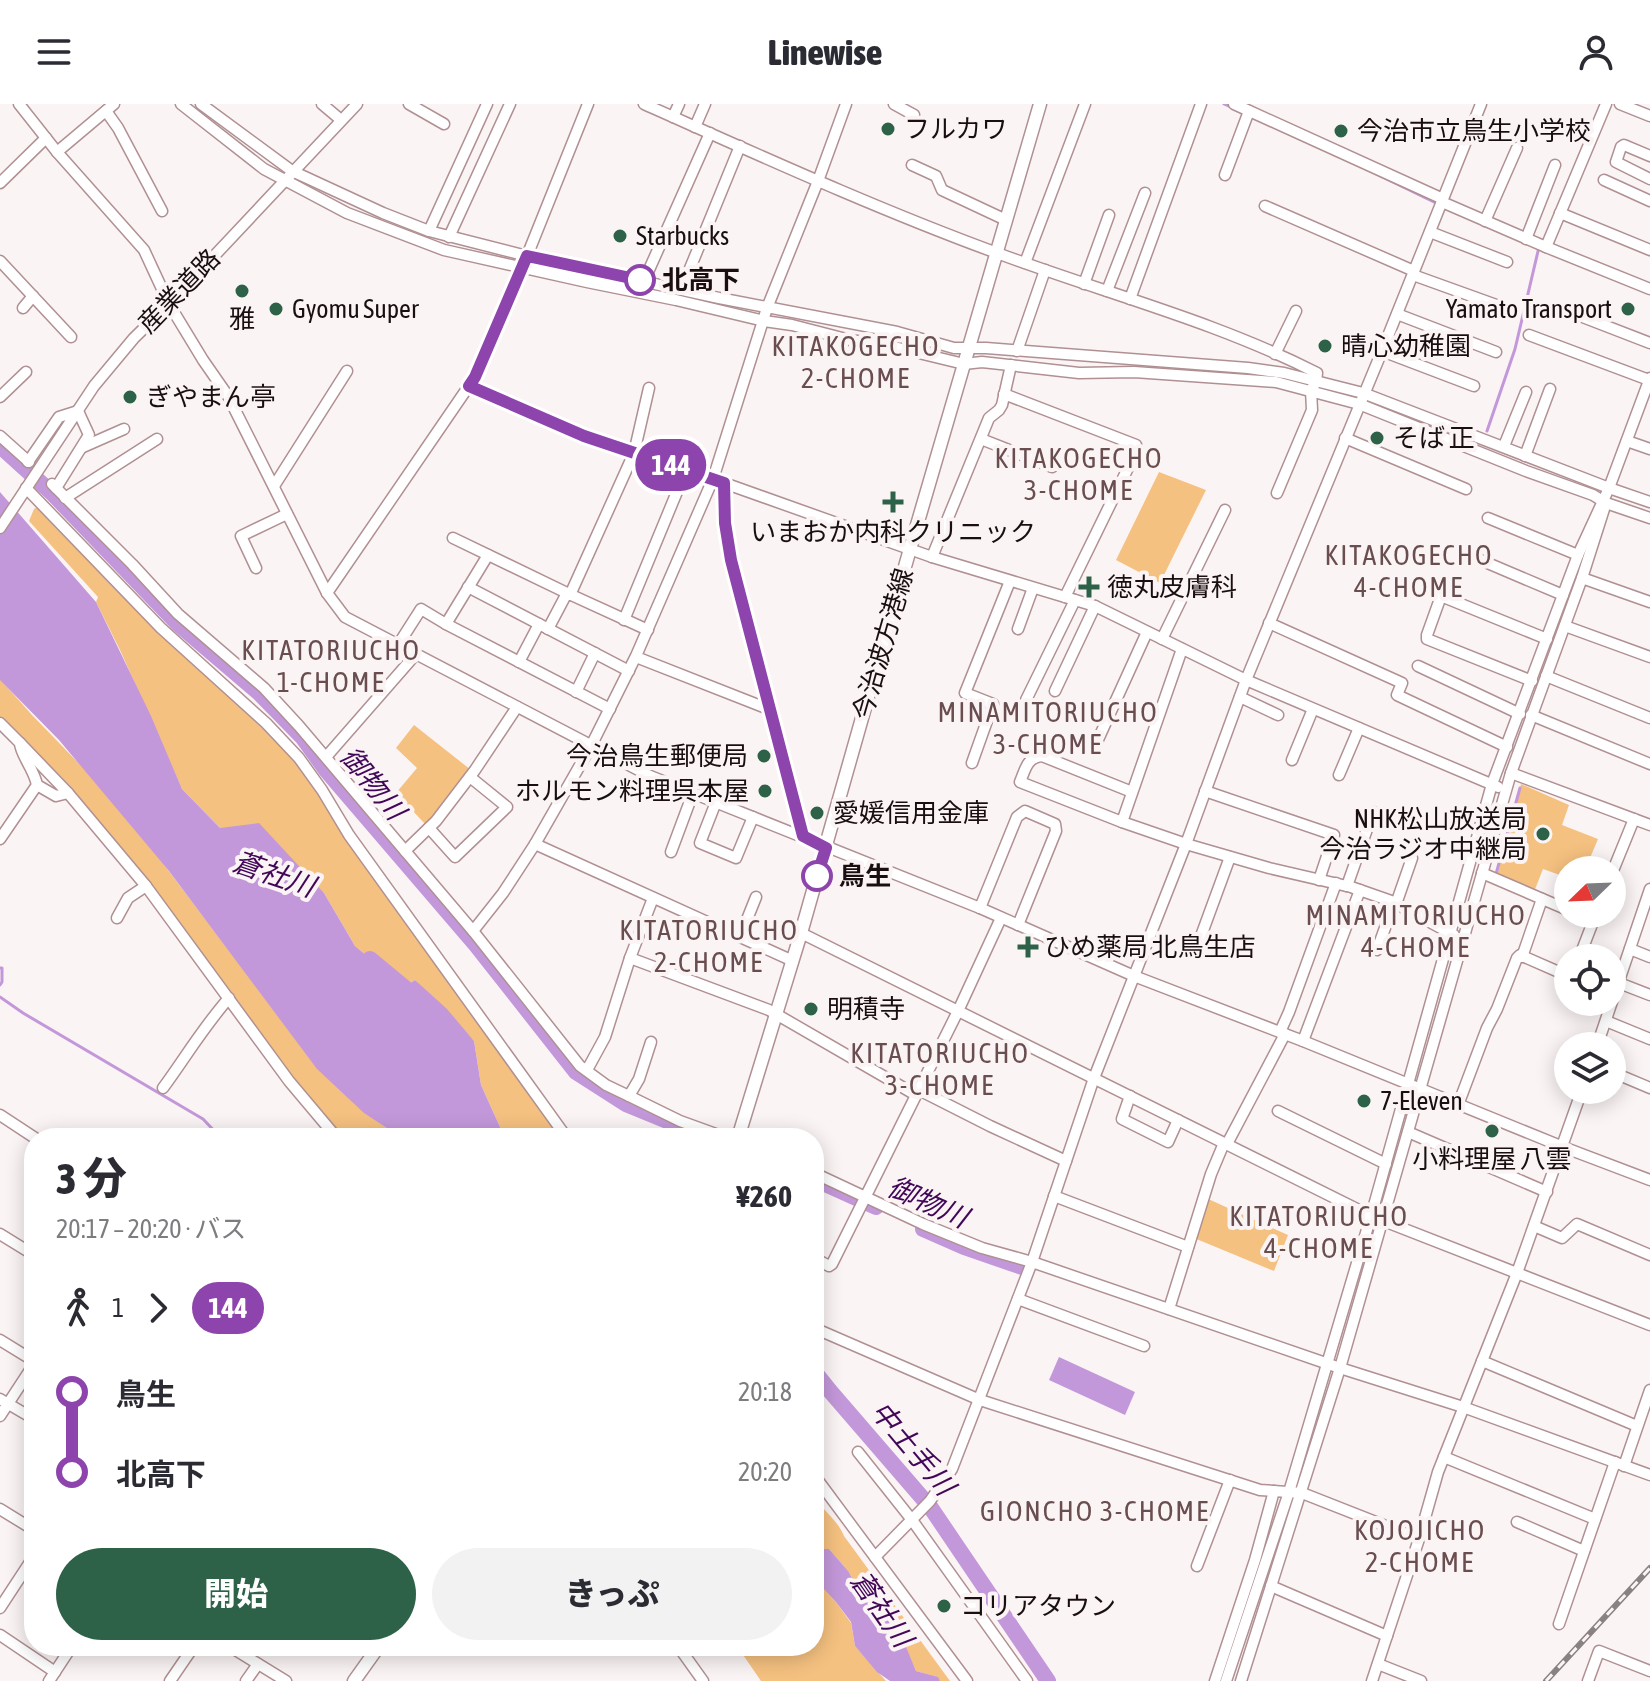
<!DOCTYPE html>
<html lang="ja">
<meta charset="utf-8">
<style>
body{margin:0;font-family:"Asap Condensed","Noto Sans JP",sans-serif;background:#f2f2f3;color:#2b2b33;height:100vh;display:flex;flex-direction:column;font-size:30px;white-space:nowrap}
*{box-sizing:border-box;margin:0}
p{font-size:26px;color:#7c7c81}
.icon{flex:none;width:44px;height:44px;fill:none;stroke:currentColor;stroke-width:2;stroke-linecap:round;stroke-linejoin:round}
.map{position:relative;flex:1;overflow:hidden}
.panel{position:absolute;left:24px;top:1024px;width:800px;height:528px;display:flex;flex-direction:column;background:#fff;border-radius:32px;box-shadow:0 4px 20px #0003}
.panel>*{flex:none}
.badge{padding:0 16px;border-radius:26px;font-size:28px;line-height:52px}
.needle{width:52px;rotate:247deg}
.buttons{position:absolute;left:1554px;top:752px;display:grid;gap:16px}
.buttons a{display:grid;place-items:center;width:72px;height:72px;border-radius:50%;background:#fff;box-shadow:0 4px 20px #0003;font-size:40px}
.map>.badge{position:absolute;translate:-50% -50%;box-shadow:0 0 0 4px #fff}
.legs{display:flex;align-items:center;gap:12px;height:88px;padding:0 32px;font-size:26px}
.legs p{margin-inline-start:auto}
.head{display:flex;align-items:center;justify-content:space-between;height:136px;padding:0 32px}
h1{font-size:44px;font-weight:800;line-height:60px}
.cta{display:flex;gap:16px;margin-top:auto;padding:16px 32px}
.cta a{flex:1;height:92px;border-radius:48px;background:#2e6248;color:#fff;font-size:32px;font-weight:800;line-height:92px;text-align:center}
.cta a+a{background:#f2f2f3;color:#2b2b33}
ul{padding:0 32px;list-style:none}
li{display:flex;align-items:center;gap:28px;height:80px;font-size:30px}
li i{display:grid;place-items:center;width:12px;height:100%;margin:0 10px;background:currentColor}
li i::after{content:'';width:20px;height:20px;margin:-10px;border:6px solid;border-radius:50%;background:#fff}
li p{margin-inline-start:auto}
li:first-child i{background:linear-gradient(#0000 50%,currentColor 0)}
li:last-child i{background:linear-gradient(currentColor 50%,#0000 0)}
header{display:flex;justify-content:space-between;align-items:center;height:104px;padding:0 32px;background:#fff;font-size:36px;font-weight:800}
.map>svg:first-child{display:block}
.green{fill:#f5c180}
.water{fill:#c398da}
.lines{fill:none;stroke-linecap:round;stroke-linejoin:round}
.stream{stroke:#c398da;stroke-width:3}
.river{stroke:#c398da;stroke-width:16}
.minor-casing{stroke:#b09093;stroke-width:13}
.major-casing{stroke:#b09093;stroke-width:15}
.minor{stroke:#fff;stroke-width:10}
.major{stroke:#fff;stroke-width:12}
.rail-casing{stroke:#8a8182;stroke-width:6}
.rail{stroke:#fbf4f5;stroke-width:3;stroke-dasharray:9;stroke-linecap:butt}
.line-1-casing{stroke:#fff;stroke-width:18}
.line-1{stroke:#8e44ad;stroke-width:12}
.poi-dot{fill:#2e6248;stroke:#fbf4f5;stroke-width:3}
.stop-1-dot{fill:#fff;stroke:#8e44ad;stroke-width:4}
.labels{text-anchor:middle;stroke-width:8;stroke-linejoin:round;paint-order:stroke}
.poi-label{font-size:26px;fill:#1a0f10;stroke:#fbf4f5;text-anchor:start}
.stop-label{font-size:26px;font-weight:bold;fill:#1a0f10;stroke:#fbf4f5;text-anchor:start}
.street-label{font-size:26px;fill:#1a0f10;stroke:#fbf4f5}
.neighbourhood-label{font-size:28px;letter-spacing:2px;fill:#694d4f;stroke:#fbf4f5}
.water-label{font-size:28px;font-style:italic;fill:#420758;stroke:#fbf4f5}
</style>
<header><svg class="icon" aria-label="menu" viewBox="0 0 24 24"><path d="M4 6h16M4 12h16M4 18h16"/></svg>Linewise<svg class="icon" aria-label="person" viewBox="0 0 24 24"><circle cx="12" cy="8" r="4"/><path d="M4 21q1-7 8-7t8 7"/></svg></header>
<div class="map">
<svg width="1650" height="1577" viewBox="0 0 1650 1577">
<rect width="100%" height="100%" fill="#fbf4f5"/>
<g class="green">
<polygon points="1159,368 1206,386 1160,479 1116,456"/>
<polygon points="37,403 256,615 292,653 315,683 342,729 563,1034 505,1034 481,981 474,937 415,876 403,883 355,842 324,789 220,724 182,685 120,546 96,498 98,493 29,417 34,405"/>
<polygon points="0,575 32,611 95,676 162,758 296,935 365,1009 402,1034 342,1034 292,974 170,806 48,662 0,613"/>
<polygon points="414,621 471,666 426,721 396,689 417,664 396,644"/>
<polygon points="1521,680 1569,701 1562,721 1598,735 1585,766 1568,766 1568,774 1543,765 1534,788 1497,772"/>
<polygon points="1206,1094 1288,1131 1274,1167 1194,1134"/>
<path d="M814,1393C824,1407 838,1417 844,1432L950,1577H940L937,1573L916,1567L907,1547L886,1512L859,1490L849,1468L829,1445H814Z"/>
<polygon points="814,1478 819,1480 836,1498 851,1519 855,1542 886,1577 761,1577 737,1542 814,1542"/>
</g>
<g class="water">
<polygon points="0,388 96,498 151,612 182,685 220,724 259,719 324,789 355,842 404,883 415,876 447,905 474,937 481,981 505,1034 402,1034 364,1009 317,965 169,767 59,636 0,576"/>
<polygon points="1059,1253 1135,1288 1125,1311 1049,1276"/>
<polygon points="814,1445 829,1445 849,1468 859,1490 870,1497 899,1526 916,1567 938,1573 940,1577 890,1577 877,1568 855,1542 851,1518 836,1498 819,1480 814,1478"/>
</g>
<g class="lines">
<g class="stream">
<polyline points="1224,0 1233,4"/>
<polyline points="1364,64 1436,99"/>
<polyline points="1487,327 1515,245 1539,143"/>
<polyline points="1496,770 1520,684"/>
<polyline points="0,864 2,864 2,878 0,881"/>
<polyline points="0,893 23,909 203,1015 221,1034"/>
</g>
<g class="river">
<polyline points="0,342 52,389 178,520 259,589 303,634 326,666 476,841 576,968 626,1000 709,1034"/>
<polyline points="370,855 417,894"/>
<polyline points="814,1075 876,1103"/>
<polyline points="923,1125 964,1143 1022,1163"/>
<polyline points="814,1267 830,1287 931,1404 1048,1577"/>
</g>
<g class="minor-casing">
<g id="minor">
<polyline points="19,0 57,48 144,146 169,200 203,256 228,292 327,489 345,513 650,672 980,804 1134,872 1303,937 1563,1043 1650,1076"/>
<polyline points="181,0 264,65 347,109 444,146 587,178 676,196 764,217 792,221 850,236 890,242 964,260 982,258 1079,269 1134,268 1276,278 1359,300 1526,367 1593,391 1606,399 1650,414"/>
<polyline points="201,0 292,67 383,109 429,127 527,152 719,194 897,228 954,244 986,244 1248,264 1284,269 1363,289 1609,384 1650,398"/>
<polyline points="322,0 341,16"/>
<polyline points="409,0 444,20"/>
<path d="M644,0C761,52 877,105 997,149C1104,189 1215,217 1317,269L1316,278L1311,286L1312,306L1277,389"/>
<polyline points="894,0 914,11"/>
<polyline points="1234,0 1443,95"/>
<polyline points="1606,0 1546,143 1650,185"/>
<polyline points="1620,0 1650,12"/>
<polyline points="106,7 118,24 162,107"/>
<polyline points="673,13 679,0"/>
<polyline points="695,23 705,0"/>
<polyline points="57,48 114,0"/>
<polyline points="1650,52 1624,41 1621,43 1616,58 1650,75"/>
<polyline points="912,61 936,72 942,86 1006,116"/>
<polyline points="1225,71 1249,7"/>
<polyline points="1604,76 1650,97"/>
<polyline points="0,79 46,34"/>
<polyline points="1442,98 1546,143"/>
<polyline points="1265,102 1414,167"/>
<polyline points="1560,109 1650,146"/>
<polyline points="1485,117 1517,44"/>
<polyline points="429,127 487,0"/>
<polyline points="1430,128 1507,158"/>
<polyline points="449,133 510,0"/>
<polyline points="1526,135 1555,61"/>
<polyline points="0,157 71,233"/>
<polyline points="1025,159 1085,0"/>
<polyline points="1413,171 1513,207"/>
<polyline points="644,177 710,29"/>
<polyline points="1084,180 1109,111"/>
<polyline points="682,184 740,42"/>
<polyline points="1107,187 1145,89"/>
<polyline points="1130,195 1201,0"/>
<polyline points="23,204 33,192"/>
<polyline points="1562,205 1650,239"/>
<polyline points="1397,210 1496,248"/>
<polyline points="1529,231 1649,276"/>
<polyline points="1017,247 1045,166"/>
<polyline points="1382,247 1474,282"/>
<polyline points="1275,250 1296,207"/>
<polyline points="469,282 584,332 724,379 932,453 1095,502 1246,576 1498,683"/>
<polyline points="1004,290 1136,341"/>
<polyline points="0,293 26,268"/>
<polyline points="0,332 29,358"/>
<polyline points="1345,334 1466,385"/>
<polyline points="981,335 1052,363"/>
<polyline points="1627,337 1650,345"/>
<polyline points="1504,342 1526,288"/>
<polyline points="83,343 124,325"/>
<polyline points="1525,352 1550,285"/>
<polyline points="28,358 59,313 78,307 89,331 56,384"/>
<polyline points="724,379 725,419 731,456 803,732"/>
<polyline points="52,380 132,460 178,510 264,584 299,622 473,827 580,962 606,981 629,992 680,1017 727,1034"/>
<polyline points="274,382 347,267"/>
<polyline points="26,384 161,524 266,619 299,654 322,686 349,731 567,1034"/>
<polyline points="65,394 157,335"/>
<polyline points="1488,414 1578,451"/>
<polyline points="0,424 94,282 134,234 169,200 357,0"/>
<polyline points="453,434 567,489 648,526"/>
<polyline points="488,451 446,520 610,605"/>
<polyline points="1471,452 1563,491"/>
<polyline points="932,453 989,314 999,306 1002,301 1011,261"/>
<polyline points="256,464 241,432 287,410"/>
<polyline points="1582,474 1650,498"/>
<polyline points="468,483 629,567"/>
<polyline points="327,489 475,273 527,152 588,0"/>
<polyline points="570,491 634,349 649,284"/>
<polyline points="1065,493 1128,364"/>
<polyline points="624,516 686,366"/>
<polyline points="1269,519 1402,579 1397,591 1507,643"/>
<polyline points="1565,522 1650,553"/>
<polyline points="548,525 567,489"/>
<polyline points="1018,525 1033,484"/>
<polyline points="1162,535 1225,406"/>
<polyline points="398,541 421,505 446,520"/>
<polyline points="1182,545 1122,718 1186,740 1269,764 1351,783 1391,797 1454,831"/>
<polyline points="636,553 771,606"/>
<polyline points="519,558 539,520"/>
<polyline points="1418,562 1520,610"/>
<polyline points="1546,572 1650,614"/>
<polyline points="1532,577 1427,535 1427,531 1441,492 1547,535"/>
<polyline points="1055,587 1095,502"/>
<polyline points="576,588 595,549"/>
<polyline points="1240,593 1278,611"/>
<polyline points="1026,596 1075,496"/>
<polyline points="1531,611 1650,660"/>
<path d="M0,619L20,639C20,650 34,665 37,681L0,735"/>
<polyline points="20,639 68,689 146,782 289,977 337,1034"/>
<polyline points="1096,640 1147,528"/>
<polyline points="326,653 416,550"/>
<polyline points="1292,656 1313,605"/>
<polyline points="972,659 993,600 965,589 1010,477"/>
<polyline points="1511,669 1650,721"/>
<polyline points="1339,671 1359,624"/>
<polyline points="37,681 56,692 68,689"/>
<polyline points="1205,687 1334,731 1319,776"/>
<polyline points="716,698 700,739 736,754 753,713"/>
<path d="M1122,718L1020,678C1025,666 1027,653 1042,652L1132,688"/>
<polyline points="429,724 455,753 507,703 470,673"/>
<polyline points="535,740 793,857"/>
<polyline points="405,747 436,717 475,666 517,603"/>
<polyline points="671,748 693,689"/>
<polyline points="1482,769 1568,806"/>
<polyline points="1612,769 1634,715"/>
<polyline points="1347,782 1373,708"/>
<polyline points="1396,800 1412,754"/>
<polyline points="980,804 1017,713 1025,707 1055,720 1056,727 1018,821"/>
<polyline points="1577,810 1593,817"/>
<polyline points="117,814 128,794 146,782"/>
<polyline points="473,827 503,789 535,740 591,642 636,552 713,375 767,204 818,77 846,0"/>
<polyline points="801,829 1371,1112 1650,1221"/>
<polyline points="1201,832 1230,753"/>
<polyline points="740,833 756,793"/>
<polyline points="1630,845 1650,853"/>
<polyline points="1377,846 1394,799"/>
<polyline points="1522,853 1542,795"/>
<polyline points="630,854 769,906 916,991"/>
<polyline points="1579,854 1596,810"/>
<polyline points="1619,879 1650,891"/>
<polyline points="1606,917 1650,935"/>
<polyline points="1280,928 1289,908 1336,779"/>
<polyline points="1303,937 1360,786"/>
<polyline points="1597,942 1650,785"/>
<polyline points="587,966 605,933 630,854 653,794"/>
<polyline points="1612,968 1650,984"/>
<path d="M163,984C185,954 204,922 229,894"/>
<polyline points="919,986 990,1022 1066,1057"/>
<polyline points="629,992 639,975 651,938"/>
<polyline points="1130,992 1122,1015 1168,1038 1178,1016"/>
<polyline points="1458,1001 1487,924 1497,905 1517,854 1520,851 1568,872"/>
<polyline points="1278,1007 1386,1060"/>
<polyline points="0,1011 35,1034"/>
<polyline points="1408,1028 1547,1088"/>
<polyline points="1227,1040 1285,930"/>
<polyline points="814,1069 923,1120 982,1144 1032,1158 1340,1264 1463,1303 1650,1371"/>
<polyline points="1054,1092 1188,1143"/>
<polyline points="1534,1122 1562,1134 1577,1120 1650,1151"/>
<polyline points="0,1130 34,1151"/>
<polyline points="814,1154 829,1162 832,1160 958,907 1001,814"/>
<polyline points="1018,1195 1144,1242"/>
<polyline points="1169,1205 1211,1070 1224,1039"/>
<polyline points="814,1224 980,1296 1260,1386 1302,1389 1419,1435"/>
<polyline points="0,1236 34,1257"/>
<polyline points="1482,1257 1637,1322"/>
<polyline points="0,1295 34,1315"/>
<polyline points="0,1312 34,1260"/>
<polyline points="858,1348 912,1416 1027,1577"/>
<polyline points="1444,1353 1595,1415"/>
<polyline points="1624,1362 1650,1286"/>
<polyline points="814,1371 967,1577"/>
<polyline points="0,1405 34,1426"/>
<polyline points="1517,1418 1584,1447"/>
<polyline points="875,1453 930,1397 952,1365 1032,1158 1094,974 1186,740 1246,576 1382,247 1481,0"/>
<polyline points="1197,1462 1230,1376"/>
<polyline points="1271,1482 1387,1532"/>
<polyline points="0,1504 34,1452"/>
<polyline points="1559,1520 1615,1358"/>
<polyline points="0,1531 55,1568"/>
<polyline points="229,1542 286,1577"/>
<polyline points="678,1542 703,1577"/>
<polyline points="1378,1560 1421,1577"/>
<polyline points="49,1577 72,1542"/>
<polyline points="170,1577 194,1542"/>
<polyline points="246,1577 258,1560"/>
<polyline points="1215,1577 1255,1456 1274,1387"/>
<polyline points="1226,1577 1289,1388 1371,1112 1492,680 1578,451 1609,384 1650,274"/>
<polyline points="1241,1577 1340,1264 1511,669 1582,474 1604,405"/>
<polyline points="1372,1577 1419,1435 1438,1368 1517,1169 1582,986"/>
<polyline points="1588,1577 1599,1547 1650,1567"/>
</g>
</g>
<g class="major-casing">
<g id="major">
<polyline points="738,1034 801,829 910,445 1040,0"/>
<polyline points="354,1577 379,1542"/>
</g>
</g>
<use href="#minor" class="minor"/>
<use href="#major" class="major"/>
<g class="rail-casing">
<polyline id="rail" points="1546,1577 1650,1464"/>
</g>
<use href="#rail" class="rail"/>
</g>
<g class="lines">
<g class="line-1-casing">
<polyline id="line-1" points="640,176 527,152 475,273 469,282 584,332 724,379 725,419 731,456 803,732 826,744 817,772"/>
</g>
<use href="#line-1" class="line-1"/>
</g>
<g class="poi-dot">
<circle cx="888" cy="25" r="8"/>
<circle cx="1341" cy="27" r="8"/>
<circle cx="620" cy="132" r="8"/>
<circle cx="242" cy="187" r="8"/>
<circle cx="276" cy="205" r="8"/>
<circle cx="1628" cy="205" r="8"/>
<circle cx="1325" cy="242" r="8"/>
<circle cx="130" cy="293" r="8"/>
<circle cx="1377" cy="334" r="8"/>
<path d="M889 386h8v8h8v8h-8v8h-8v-8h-8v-8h8z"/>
<path d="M1085 471h8v8h8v8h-8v8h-8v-8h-8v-8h8z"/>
<circle cx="764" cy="652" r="8"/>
<circle cx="765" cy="687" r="8"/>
<circle cx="817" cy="709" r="8"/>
<circle cx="1543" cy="730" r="8"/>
<path d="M1024 831h8v8h8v8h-8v8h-8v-8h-8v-8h8z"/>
<circle cx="811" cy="905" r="8"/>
<circle cx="1364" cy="997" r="8"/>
<circle cx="1492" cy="1027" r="8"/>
<circle cx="944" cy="1502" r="8"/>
</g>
<g class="stop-1-dot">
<circle cx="640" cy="176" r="14"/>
<circle cx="817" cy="772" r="14"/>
</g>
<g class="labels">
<g class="poi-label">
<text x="904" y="34">フルカワ</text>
<text x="1357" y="36">今治市立鳥生小学校</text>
<text x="636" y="141">Starbucks</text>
<text x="292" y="214">Gyomu Super</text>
<text x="1612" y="214" text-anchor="end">Yamato Transport</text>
<text x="242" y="224" text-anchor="middle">雅</text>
<text x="1341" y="251">晴心幼稚園</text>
<text x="146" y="302">ぎやまん亭</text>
<text x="1393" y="343">そば 正</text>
<text x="893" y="437" text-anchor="middle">いまおか内科クリニック</text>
<text x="1107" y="492">徳丸皮膚科</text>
<text x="748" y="661" text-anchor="end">今治鳥生郵便局</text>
<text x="749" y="696" text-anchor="end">ホルモン料理呉本屋</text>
<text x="833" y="718">愛媛信用金庫</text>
<text x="1527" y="724" text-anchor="end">NHK松山放送局<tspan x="1527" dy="30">今治ラジオ中継局</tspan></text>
<text x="1044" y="852">ひめ薬局 北鳥生店</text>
<text x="827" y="914">明積寺</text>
<text x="1380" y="1006">7-Eleven</text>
<text x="1492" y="1064" text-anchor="middle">小料理屋 八雲</text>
<text x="960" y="1511">コリアタウン</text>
</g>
<g class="stop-label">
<text x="662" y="185">北高下</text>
<text x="839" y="781">鳥生</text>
</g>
<g class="street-label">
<text transform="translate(179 187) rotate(-46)" y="9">産業道路</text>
<text transform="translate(883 540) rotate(-74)" y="9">今治波方港線</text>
</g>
<g class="neighbourhood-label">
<text x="856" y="252">KITAKOGECHO<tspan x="856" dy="32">2-CHOME</tspan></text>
<text x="1079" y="364">KITAKOGECHO<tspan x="1079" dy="32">3-CHOME</tspan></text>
<text x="1409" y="461">KITAKOGECHO<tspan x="1409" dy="32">4-CHOME</tspan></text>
<text x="331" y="556">KITATORIUCHO<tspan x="331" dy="32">1-CHOME</tspan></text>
<text x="1048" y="618">MINAMITORIUCHO<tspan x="1048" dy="32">3-CHOME</tspan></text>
<text x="1416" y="821">MINAMITORIUCHO<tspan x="1416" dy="32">4-CHOME</tspan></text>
<text x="709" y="836">KITATORIUCHO<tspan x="709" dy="32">2-CHOME</tspan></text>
<text x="940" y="959">KITATORIUCHO<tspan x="940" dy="32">3-CHOME</tspan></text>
<text x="1319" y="1122">KITATORIUCHO<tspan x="1319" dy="32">4-CHOME</tspan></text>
<text x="1095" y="1417">GIONCHO 3-CHOME</text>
<text x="1420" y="1436">KOJOJICHO<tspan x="1420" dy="32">2-CHOME</tspan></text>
</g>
<g class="water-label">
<text transform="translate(373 679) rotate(51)" y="10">御物川</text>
<text transform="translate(274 770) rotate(19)" y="10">蒼社川</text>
<text transform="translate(928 1098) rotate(24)" y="10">御物川</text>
<text transform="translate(913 1344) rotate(50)" y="10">中土手川</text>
<text transform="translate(882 1505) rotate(55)" y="10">蒼社川</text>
</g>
</g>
</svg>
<div class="buttons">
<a><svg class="needle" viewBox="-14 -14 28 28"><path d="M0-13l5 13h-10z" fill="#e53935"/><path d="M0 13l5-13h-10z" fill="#7c7c81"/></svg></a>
<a><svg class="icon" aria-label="locate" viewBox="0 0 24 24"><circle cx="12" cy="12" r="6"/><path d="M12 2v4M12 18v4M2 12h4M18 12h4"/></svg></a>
<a><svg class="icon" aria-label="layers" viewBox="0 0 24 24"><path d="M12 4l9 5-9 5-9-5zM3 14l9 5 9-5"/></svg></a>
</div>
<b class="badge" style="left:671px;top:361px;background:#8e44ad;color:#fff">144</b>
<section class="panel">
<div class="head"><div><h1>3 分</h1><p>20:17 – 20:20 · バス</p></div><b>¥260</b></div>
<div class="legs"><svg class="icon" aria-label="walk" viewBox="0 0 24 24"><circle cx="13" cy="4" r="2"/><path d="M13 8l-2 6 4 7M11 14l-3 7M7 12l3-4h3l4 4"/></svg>1<svg class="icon" aria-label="forward" viewBox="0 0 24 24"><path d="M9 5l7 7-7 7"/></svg><b class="badge" style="background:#8e44ad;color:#fff">144</b></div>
<ul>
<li><i style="color:#8e44ad"></i><b>鳥生</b><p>20:18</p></li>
<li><i style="color:#8e44ad"></i><b>北高下</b><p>20:20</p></li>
</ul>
<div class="cta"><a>開始</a><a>きっぷ</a></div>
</section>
</div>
